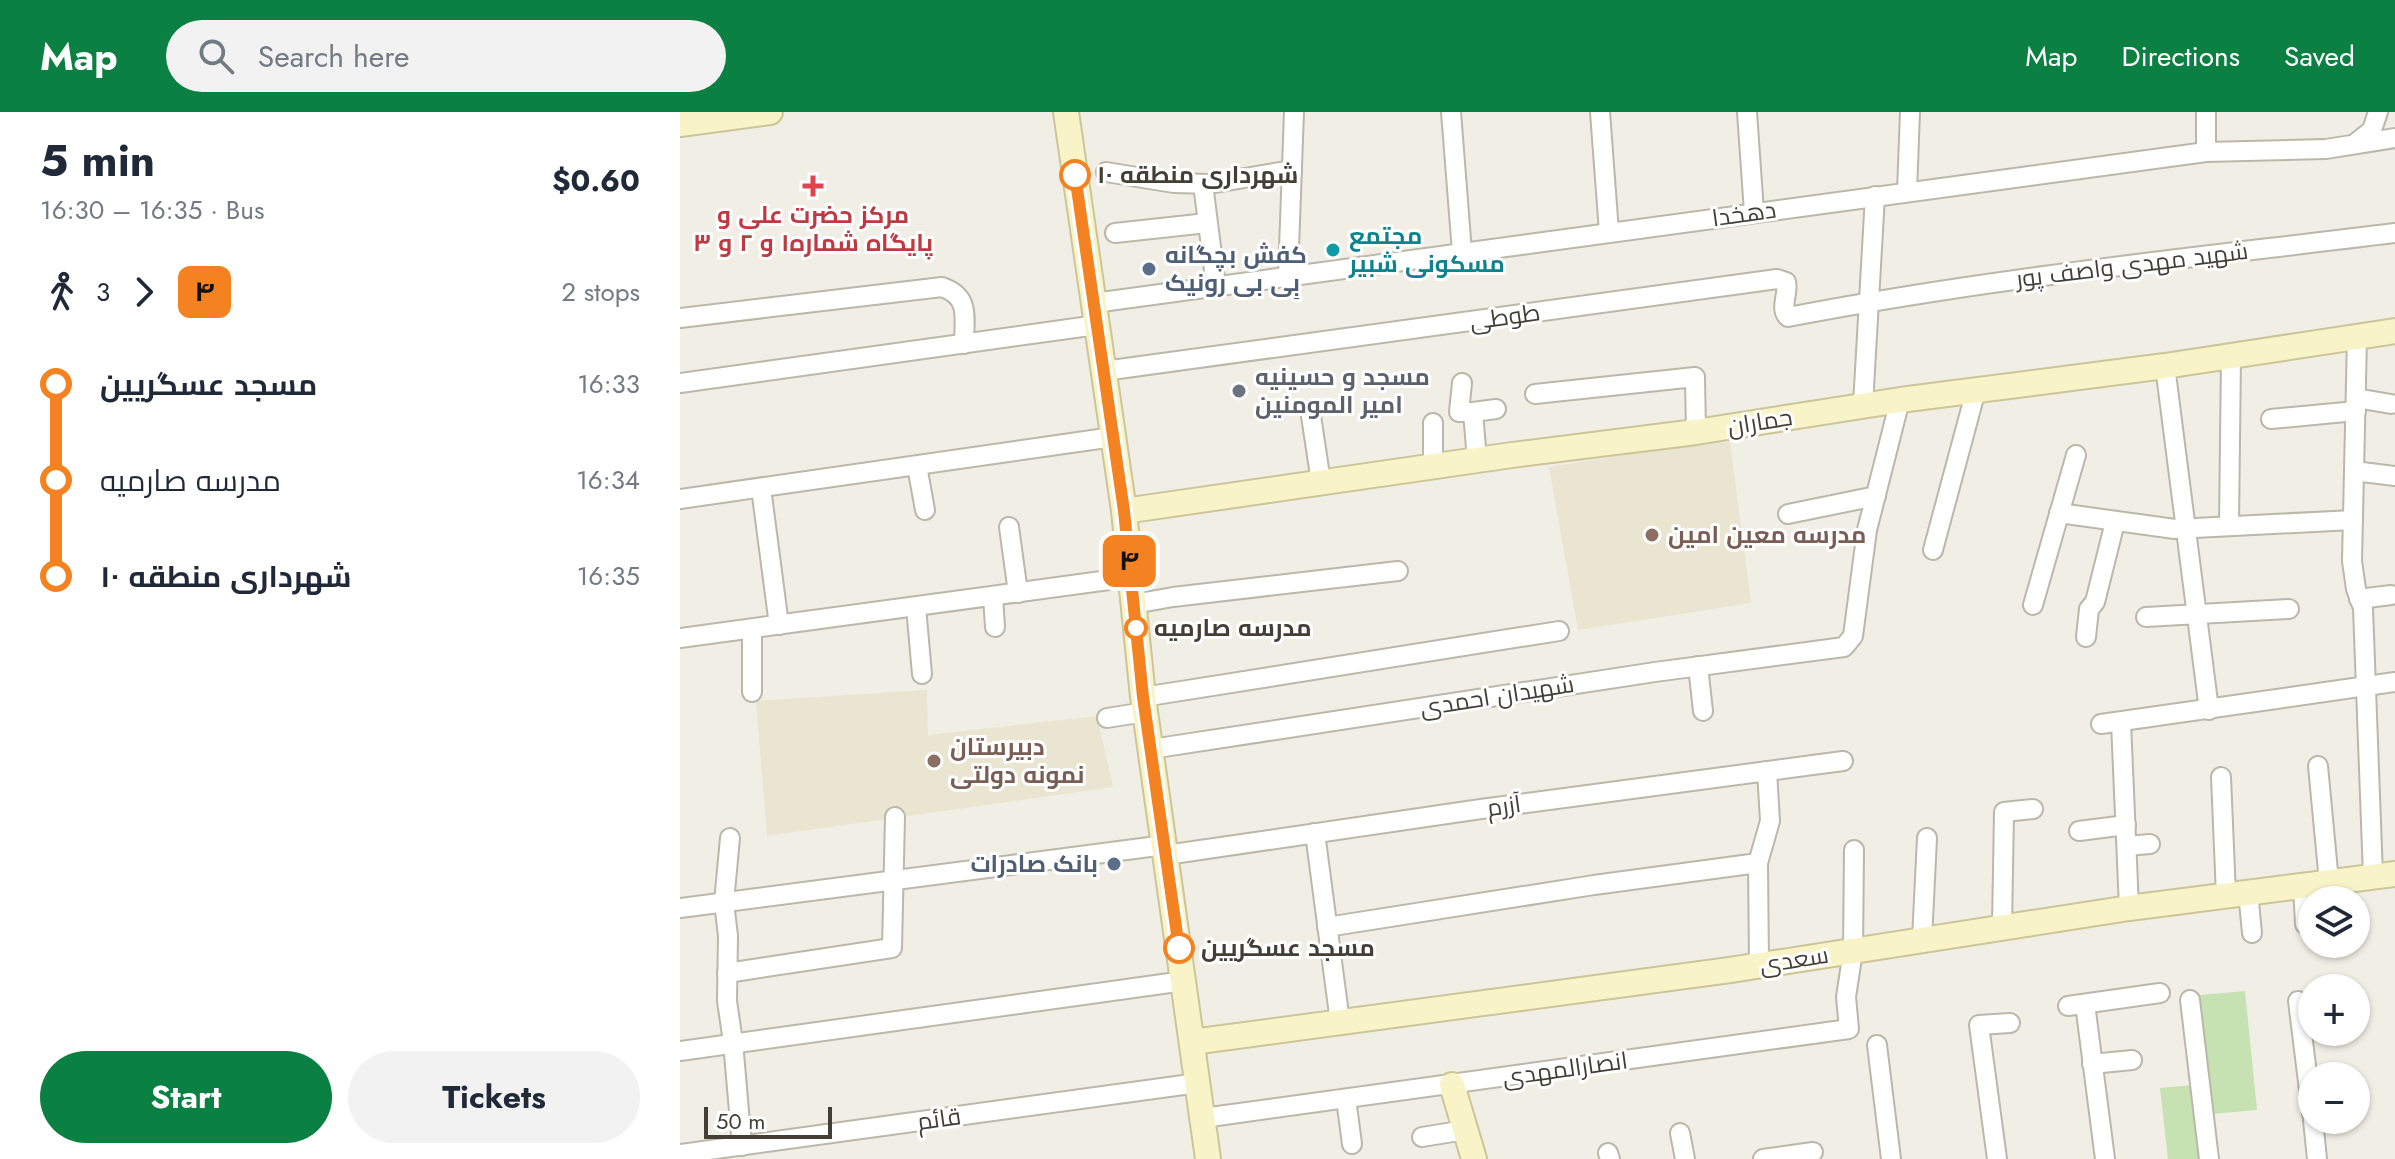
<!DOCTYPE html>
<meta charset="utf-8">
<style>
body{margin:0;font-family:Jost,Cairo,sans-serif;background:#f2f2f3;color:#1f2937;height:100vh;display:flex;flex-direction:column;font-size:30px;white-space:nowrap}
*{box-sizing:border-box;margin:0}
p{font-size:26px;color:#747a83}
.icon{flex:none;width:44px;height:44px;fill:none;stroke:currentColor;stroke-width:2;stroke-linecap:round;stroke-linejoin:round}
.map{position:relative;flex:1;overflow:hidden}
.side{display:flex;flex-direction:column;background:#fff;width:680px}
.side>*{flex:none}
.badge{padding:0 16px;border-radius:12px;font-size:28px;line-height:52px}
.buttons{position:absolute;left:1618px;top:774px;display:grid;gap:16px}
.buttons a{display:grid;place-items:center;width:72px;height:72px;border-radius:50%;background:#fff;box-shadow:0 2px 6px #0004;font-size:40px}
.scale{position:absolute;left:24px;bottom:20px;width:128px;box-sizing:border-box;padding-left:8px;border:4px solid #433f36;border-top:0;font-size:22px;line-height:28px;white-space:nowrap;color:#433f36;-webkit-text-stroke:6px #fff;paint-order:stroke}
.map>.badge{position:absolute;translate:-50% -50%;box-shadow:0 0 0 4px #fff}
.legs{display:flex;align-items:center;gap:12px;height:88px;padding:0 40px;font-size:26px}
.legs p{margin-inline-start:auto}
.overview{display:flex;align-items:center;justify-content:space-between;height:136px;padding:0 40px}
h1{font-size:44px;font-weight:700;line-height:60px}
.button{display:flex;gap:16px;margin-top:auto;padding:16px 40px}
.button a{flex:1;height:92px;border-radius:48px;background:#0b8043;color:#fff;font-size:32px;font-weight:700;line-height:92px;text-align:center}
.button a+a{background:#f2f2f3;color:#1f2937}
ul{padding:0 40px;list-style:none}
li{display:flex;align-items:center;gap:28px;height:96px;font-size:30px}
li i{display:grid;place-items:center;width:12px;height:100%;margin:0 10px;background:currentColor}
li i::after{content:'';width:20px;height:20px;margin:-10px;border:6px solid;border-radius:50%;background:#fff}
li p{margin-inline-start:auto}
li:first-child i{background:linear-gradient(#0000 50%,currentColor 0)}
li:last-child i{background:linear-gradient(currentColor 50%,#0000 0)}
header{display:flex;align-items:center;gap:48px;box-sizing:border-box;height:112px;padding:0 40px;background:#0b8043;color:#fff}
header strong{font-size:38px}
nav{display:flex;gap:44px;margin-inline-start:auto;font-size:28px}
.search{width:560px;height:72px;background:#f2f2f3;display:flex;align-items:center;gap:20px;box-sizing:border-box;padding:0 28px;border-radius:44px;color:#747a83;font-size:30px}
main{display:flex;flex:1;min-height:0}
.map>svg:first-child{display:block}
.education{fill:#e9e5d1}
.green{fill:#c6e1b2}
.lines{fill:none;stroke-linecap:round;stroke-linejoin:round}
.street-casing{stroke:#bbb7a9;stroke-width:22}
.secondary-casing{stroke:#ccc599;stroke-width:28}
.street{stroke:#fff;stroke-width:18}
.secondary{stroke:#f9f3c8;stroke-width:24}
.line-1-casing{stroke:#fff;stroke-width:18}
.line-1{stroke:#f58220;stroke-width:12}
.stop-1-dot{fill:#fff;stroke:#f58220;stroke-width:4}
.health-dot{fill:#e0444e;stroke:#fff;stroke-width:3}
.culture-dot{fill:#0f9aa8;stroke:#fff;stroke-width:3}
.service-dot{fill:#5c6f8a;stroke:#fff;stroke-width:3}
.worship-dot{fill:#6b7280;stroke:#fff;stroke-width:3}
.education-dot{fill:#8d6e63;stroke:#fff;stroke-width:3}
.labels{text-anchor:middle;stroke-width:6;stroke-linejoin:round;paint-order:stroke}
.stop-label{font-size:24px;font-weight:bold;fill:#433f36;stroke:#fff;text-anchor:start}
.street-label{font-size:24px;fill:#433f36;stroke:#fff}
.health-label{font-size:24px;font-weight:bold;fill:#be3a42;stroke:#fff}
.culture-label{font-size:24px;font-weight:bold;fill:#0d838f;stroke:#fff;text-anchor:start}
.service-label{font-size:24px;font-weight:bold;fill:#4e5e75;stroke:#fff;text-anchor:start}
.worship-label{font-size:24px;font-weight:bold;fill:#5b616d;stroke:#fff;text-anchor:start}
.education-label{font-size:24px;font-weight:bold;fill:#785e54;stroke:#fff;text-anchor:start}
</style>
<header>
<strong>Map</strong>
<div class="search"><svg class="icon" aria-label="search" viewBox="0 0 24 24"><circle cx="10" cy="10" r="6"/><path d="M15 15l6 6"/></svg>Search here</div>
<nav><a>Map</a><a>Directions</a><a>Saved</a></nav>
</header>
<main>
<section class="side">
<div class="overview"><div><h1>5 min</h1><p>16:30 – 16:35 · Bus</p></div><b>$0.60</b></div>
<div class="legs"><svg class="icon" aria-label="walk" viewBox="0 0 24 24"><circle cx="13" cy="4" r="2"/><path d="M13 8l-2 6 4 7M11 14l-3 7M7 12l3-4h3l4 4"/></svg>3<svg class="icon" aria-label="forward" viewBox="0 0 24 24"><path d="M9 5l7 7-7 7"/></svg><b class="badge" style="background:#f58220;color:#111">۴</b><p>2 stops</p></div>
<ul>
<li><i style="color:#f58220"></i><b>مسجد عسگریین</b><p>16:33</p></li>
<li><i style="color:#f58220"></i><span>مدرسه صارمیه</span><p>16:34</p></li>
<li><i style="color:#f58220"></i><b>شهرداری منطقه ۱۰</b><p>16:35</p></li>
</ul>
<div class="button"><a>Start</a><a>Tickets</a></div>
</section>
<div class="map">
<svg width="1715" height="1047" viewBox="0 0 1715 1047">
<rect width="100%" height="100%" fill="#f1efe5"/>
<g class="education">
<polygon points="1050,330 1071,491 898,518 869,355 989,336"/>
<polygon points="247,578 248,623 417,604 433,675 87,724 76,589"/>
</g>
<g class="green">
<polygon points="1565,879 1577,998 1532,1002 1520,883"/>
<polygon points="1513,973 1523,1047 1488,1047 1480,976"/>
</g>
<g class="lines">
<g class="street-casing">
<g id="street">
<polyline points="771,0 782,140"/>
<polyline points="920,0 929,120"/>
<polyline points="1067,0 1074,100"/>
<polyline points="1677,30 1692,18 1698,0"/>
<polyline points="1526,40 1526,0"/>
<polyline points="426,60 494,71 529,72 612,58"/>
<polyline points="523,72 536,174"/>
<polyline points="1227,80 1230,0"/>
<polyline points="435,121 527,111"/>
<polyline points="608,164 614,0"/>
<polyline points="414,191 1526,40 1646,37 1715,26"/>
<path d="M0,206L262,175C291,185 284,206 284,232"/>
<polyline points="1677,225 1672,449 1676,477 1683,496 1693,764"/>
<polyline points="1485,254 1529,598"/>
<path d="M424,259L1097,167L1106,170C1109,182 1099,196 1108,205C1309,166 1512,146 1715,121"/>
<polyline points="0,271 417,213"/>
<polyline points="782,271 779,300 793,300 797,348"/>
<polyline points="855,282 1015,265 1016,320"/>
<polyline points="1676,286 1711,292"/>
<polyline points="1183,293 1195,84"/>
<polyline points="793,300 816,297"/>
<polyline points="631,304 641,370"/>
<polyline points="1591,307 1676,299"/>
<polyline points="237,354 245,398"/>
<polyline points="753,354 753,311"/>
<polyline points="1674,359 1715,364"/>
<polyline points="81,376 99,513"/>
<polyline points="0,387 433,325"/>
<polyline points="1379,401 1495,417 1673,408"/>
<polyline points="1108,402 1196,384"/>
<polyline points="1549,414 1551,244"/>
<polyline points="329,415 338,481"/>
<polyline points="1253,438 1296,278"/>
<polyline points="313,484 315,515"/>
<polyline points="1679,487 1711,483"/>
<polyline points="454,492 493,485 718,459"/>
<polyline points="1353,493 1396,343"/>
<polyline points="236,495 242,562"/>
<polyline points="1466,505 1609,497"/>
<polyline points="72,517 72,580"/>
<polyline points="1406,525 1409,497 1415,490 1435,410"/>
<polyline points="0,526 451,465"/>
<polyline points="1018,554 1023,599"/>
<polyline points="463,585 879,519"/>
<polyline points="427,606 465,600"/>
<polyline points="1441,610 1449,796"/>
<polyline points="1421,612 1715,570"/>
<polyline points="471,637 975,560 1164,535 1173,524 1187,418 1220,288"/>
<polyline points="1638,654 1649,770"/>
<polyline points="1541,665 1546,783"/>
<polyline points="1399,719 1446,713"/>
<polyline points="635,721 660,910"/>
<polyline points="50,726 44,790 48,824 47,889 53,930 62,1034"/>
<polyline points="1447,734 1470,732"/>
<polyline points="486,743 801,697 1163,649"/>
<polyline points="1623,773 1625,812"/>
<polyline points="1568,780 1572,821"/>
<polyline points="0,796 485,733"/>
<polyline points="647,815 914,773 1078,751"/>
<polyline points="1322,815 1324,700 1353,697"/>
<polyline points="1242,828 1247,726"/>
<polyline points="1079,853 1078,751 1090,709 1087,659"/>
<polyline points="47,861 212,836 215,705"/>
<polyline points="1510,888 1529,1047"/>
<polyline points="1618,889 1632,1002"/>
<polyline points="1405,892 1425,1047"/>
<polyline points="1388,894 1480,881"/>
<polyline points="1197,933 1211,1047"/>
<polyline points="0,939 504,869"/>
<polyline points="1412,952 1452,948"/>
<polyline points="666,987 672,1032"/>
<polyline points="523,1006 1169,917 1166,885 1173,839 1174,738"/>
<polyline points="1633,1008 1637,1047"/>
<polyline points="1000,1021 1005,1047"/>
<polyline points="742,1025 785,1018"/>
<polyline points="928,1041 930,1047"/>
<polyline points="0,1042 518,971"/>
<polyline points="1083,1047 1133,1040"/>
<polyline points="1317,1047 1299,913 1330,911"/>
</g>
</g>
<g class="secondary-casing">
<g id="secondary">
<polyline points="386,0 444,399 463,585 528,1047"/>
<polyline points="0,12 90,0"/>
<polyline points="444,399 832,343 1016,320 1220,288 1485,254 1715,219"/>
<polyline points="512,930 1050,858 1449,796 1715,762"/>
<polyline points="772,973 794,1047"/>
</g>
</g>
<use href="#street" class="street"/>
<use href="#secondary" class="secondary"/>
</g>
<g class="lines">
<g class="line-1-casing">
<polyline id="line-1" points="395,63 444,399 463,585 499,836"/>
</g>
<use href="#line-1" class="line-1"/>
</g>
<g class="stop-1-dot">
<circle cx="395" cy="63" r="14"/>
<circle cx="456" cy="516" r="10"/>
<circle cx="499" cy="836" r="14"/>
</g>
<path class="health-dot" d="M129 62h8v8h8v8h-8v8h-8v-8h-8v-8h8z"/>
<circle class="culture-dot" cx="653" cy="138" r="8"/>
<g class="service-dot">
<circle cx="469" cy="157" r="8"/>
<circle cx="434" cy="752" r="8"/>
</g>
<circle class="worship-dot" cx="559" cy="279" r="8"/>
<g class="education-dot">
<circle cx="972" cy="423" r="8"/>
<circle cx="254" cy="649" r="8"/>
</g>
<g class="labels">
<g class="stop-label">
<text x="417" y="71">شهرداری منطقه ۱۰</text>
<text x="474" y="524">مدرسه صارمیه</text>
<text x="521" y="844">مسجد عسگریین</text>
</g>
<g class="street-label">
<text transform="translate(1064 102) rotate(-8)" y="8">دهخدا</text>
<text transform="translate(1452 153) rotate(-7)" y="8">شهید مهدی واصف پور</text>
<text transform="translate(825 205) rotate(-8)" y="8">طوطی</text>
<text transform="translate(1080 310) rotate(-9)" y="8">جماران</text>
<text transform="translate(817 584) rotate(-9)" y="8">شهیدان احمدی</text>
<text transform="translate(824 694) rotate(-8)" y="8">آزرم</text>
<text transform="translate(1114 848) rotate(-9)" y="8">سعدی</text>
<text transform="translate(885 957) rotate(-8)" y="8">انصارالمهدی</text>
<text transform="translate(259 1007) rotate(-8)" y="8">قائم</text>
</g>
<g class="health-label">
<text x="133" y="111">مرکز حضرت علی و<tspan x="133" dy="28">پایگاه شماره۱ و ۲ و ۳</tspan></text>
</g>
<g class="culture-label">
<text x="669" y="132">مجتمع<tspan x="669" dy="28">مسکونی شبیر</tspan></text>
</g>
<g class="service-label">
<text x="485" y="151">کفش بچگانه<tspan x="485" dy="28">بِی بی رونیک</tspan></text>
<text x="418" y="760" text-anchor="end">بانک صادرات</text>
</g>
<g class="worship-label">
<text x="575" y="273">مسجد و حسینیه<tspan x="575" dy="28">امیر المومنین</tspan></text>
</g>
<g class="education-label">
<text x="988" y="431">مدرسه معین امین</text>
<text x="270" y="643">دبیرستان<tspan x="270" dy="28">نمونه دولتی</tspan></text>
</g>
</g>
</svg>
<div class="buttons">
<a><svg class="icon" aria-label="layers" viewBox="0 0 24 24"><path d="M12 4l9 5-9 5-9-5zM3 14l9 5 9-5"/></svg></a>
<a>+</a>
<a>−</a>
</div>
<div class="scale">50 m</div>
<b class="badge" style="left:449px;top:449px;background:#f58220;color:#111">۴</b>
</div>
</main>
